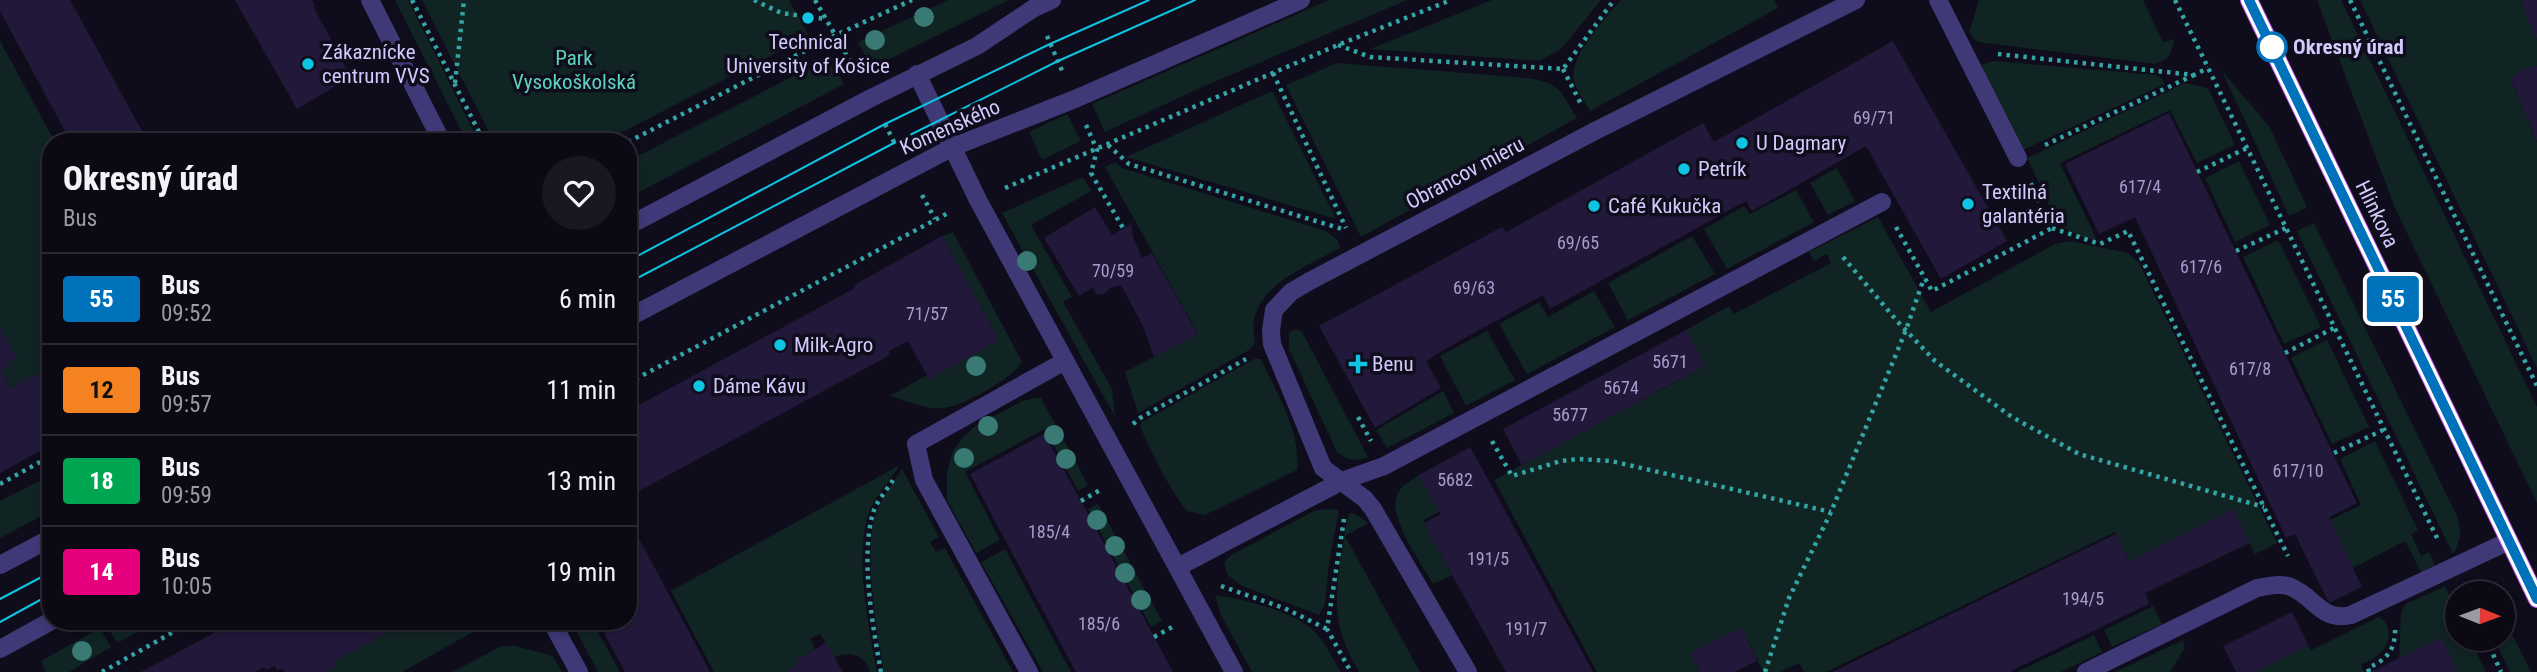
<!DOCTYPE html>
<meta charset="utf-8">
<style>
body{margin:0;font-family:"Roboto Condensed",sans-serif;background:#191722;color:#f1f3f6;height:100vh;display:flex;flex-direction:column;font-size:26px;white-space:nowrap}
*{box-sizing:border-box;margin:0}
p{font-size:23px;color:#9a9aa0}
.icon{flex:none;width:38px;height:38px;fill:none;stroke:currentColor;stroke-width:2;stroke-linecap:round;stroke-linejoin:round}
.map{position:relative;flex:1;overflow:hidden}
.panel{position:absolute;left:42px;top:133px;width:595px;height:497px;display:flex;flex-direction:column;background:#0b0914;border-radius:28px;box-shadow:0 4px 10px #0003,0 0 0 2px #2b2a34}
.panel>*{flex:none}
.badge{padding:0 14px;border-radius:5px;font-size:24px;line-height:46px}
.needle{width:46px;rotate:91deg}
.buttons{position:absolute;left:2445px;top:581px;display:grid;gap:14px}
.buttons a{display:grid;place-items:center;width:70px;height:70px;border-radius:50%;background:#0b0914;box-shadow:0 4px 10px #0003,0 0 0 2px #2b2a34;font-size:35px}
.map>.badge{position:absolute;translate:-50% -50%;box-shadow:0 0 0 4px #fff}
.round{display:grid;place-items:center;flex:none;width:74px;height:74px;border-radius:37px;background:#191722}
.overview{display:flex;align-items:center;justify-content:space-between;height:119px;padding:0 21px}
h1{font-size:33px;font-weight:800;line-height:52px}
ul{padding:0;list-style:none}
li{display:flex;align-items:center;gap:21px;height:91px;padding:0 21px;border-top:2px solid #2b2a34}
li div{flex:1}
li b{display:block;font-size:26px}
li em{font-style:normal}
li .badge{min-width:77px;font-weight:700;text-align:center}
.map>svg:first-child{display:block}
.green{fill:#102424}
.building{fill:#22193a}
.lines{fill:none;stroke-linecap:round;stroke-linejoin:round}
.path{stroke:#34a5a4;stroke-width:4.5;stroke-dasharray:3.5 5;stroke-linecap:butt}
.minor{stroke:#3f3a77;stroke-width:18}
.major{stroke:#c158f4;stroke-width:18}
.tram{stroke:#0fc3e2;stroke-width:2}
.tree{fill:#397b74}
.line-casing{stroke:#fff;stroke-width:16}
.line{stroke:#0072bc;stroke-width:10}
.poi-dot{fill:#0fc3e2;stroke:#0f0c1b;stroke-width:2.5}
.stop-dot{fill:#fff;stroke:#0072bc;stroke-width:3.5}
.labels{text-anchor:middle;stroke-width:7;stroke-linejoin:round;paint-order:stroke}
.number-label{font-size:18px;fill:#a69dcc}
.poi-label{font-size:21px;fill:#d2c9fc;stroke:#0f0c1b;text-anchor:start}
.stop-label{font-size:21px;font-weight:bold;fill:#d2c9fc;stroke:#0f0c1b;text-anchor:start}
.park-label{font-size:21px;fill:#5cd5bd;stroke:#0f0c1b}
.street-label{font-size:21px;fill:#d2c9fc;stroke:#0f0c1b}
</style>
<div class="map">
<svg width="2537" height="672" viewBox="0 0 2537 672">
<rect width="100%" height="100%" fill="#0f0c1b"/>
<g class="green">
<polygon points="395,0 408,0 479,142 467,142"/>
<polygon points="422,0 789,0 809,36 603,142 494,142"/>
<polygon points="948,0 1009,0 871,68 858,42"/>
<polygon points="1329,0 1407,0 1200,88 1105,132 1092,104"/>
<polygon points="1492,0 1601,0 1562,48 1540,61 1370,49"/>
<path d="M1621,0H1774L1778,8L1590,111C1585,102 1577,91 1574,81C1568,56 1606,18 1621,0Z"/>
<path d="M1979,0H2143L2163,42L2174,39C2172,53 2169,60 2155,64L1985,43L1976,41L1969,33Z"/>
<polygon points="2317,0 2341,0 2537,407 2537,503 2395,208"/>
<polygon points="2360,0 2520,0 2537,40 2537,65 2520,72 2511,81 2537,142 2537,368"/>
<polygon points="0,41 55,142 51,142 51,367 10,388 1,371 8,363 17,359 0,327"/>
<polygon points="831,57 844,84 628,198 628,161"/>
<polygon points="1995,61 2156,75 2161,78 2165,84 2023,150 1982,69 1983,64"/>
<path d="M1337,63L1528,78C1562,84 1559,90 1577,118L1361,237L1286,85Z"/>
<polygon points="2222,71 2269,126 2307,207 2289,216"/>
<polygon points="2185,83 2208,88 2235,145 2197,163 2170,110 2060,163 2097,240 2079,236 2059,225 2027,158"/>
<polygon points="1272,91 1336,219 1126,157"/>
<polygon points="1067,114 1081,141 1042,160 1029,132"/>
<polygon points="2239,161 2270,225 2235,242 2205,178"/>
<path d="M1115,162L1122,168L1326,231L1338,240L1340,248C1310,265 1260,283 1254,321C1252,328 1255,337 1255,343L1249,350L1138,413L1125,372L1198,334L1105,167Z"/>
<polygon points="1837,168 1855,201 1828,215 1810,183"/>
<polygon points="1083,177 1091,191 1031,225 1072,297 1063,302 1112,389 1115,417 1002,213"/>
<polygon points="1796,190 1814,222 1727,269 1704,229 1744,206 1750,214"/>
<polygon points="1878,217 1931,312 2055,244 2070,241 2128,253 2139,263 2277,543 2255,554 2233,509 2129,561 2115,532 1826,672 1804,672 1799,663 1780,672 1763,672 1742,628 1690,653 1700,672 1597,672 1494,480 1705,366 1686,330 1729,306 1734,314 1831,263 1827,254 1814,261 1809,252"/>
<path d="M2314,223L2457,516C2462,531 2461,540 2453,554L2297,231Z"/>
<path d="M953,232L1022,362C1013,378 962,407 943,408C926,410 907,401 890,396L927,375L930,378L999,340L942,236Z"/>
<polygon points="1692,236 1715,274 1628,320 1608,283"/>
<polygon points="2278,240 2321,327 2284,344 2243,257"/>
<polygon points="1594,291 1615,327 1527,374 1499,324 1539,302 1548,317"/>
<path d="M1296,329L1302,332L1368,457C1356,462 1347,460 1337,452L1289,349V333Z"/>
<polygon points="1487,331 1515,380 1466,406 1440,356"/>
<polygon points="2327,340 2369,427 2332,444 2291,358"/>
<path d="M1254,359H1261C1277,394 1301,431 1297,470L1205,515L1187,511C1167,486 1154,456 1140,427L1142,422Z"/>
<polygon points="1443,391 1454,413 1387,448 1376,430"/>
<polygon points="1035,398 1041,398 1088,485 1078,491 1045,429 965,472 1000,540 976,553 947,500 947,473 952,453 962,438 978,424 1023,401"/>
<polygon points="2375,441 2418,530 2411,534 2421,556 2429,552 2435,565 2421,572 2405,541 2353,568 2330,520 2361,505 2340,459"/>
<path d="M900,465C891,479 876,495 870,510C853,552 869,628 877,672H868L870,671C864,654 850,651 834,657L820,634L810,639L815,649L796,660L799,665L786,672H714L671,591Z"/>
<path d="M902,469L939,537L930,542L936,552L945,548L1013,672H884C877,633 862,546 877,511C883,496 894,482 902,469Z"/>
<polygon points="51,475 51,511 0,538 0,501"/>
<path d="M1419,475L1440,511L1423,520L1452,575L1433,584C1422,564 1385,514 1398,493C1402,485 1412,480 1419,475Z"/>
<polygon points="1098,504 1162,621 1151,627 1088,509"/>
<polygon points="1327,509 1339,510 1329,563 1325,604 1319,615 1240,585 1227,574 1224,562 1233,554 1314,511"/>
<path d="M1349,513L1355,514L1368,523L1345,536L1420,672H1359C1349,654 1340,636 1338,616C1334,591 1343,538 1349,513Z"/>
<polygon points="1005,549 1071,672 1043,672 981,562"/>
<polygon points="2445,586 2457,611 2457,639 2470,639 2486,672 2458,672 2399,658 2401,612 2406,604"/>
<path d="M1215,595C1240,598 1284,610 1305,624C1322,634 1331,656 1341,672H1252L1221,615Z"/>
<polygon points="2153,606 2162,624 2112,647 2104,630"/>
<path d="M2379,617C2394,626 2391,647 2377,656C2372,660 2366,662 2361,664L2364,672H2254L2308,645L2311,650Z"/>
<polygon points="2503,617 2531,672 2510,672 2494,639 2502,639"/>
<polygon points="113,621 160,621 117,643 107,625"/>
<polygon points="407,621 492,621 402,672 325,672 335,666 334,662"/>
<polygon points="571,621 592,621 620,672 598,672"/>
<polygon points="100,628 111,647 69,672 46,672 41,661"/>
<polygon points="2094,635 2102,652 2061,672 2017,672"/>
<polygon points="2183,640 2185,648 2170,672 2115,672"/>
<polygon points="502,646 515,646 553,656 562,672 452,672"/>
</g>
<g class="building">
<polygon points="0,0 70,0 148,142 71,142 0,11"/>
<polygon points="235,0 312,0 315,5 314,8 351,77 297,109"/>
<polygon points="2520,0 2537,0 2537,40"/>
<polygon points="1893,41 2007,241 1941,279 1866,146 1752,211 1746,201 1550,309 1543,295 1445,349 1426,361 1441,388 1375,428 1319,326 1502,227 1506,232 1703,123 1714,142"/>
<polygon points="2537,65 2537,142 2511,80 2520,72"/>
<polygon points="2169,113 2357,503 2329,517 2362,587 2329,603 2295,534 2286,538 2135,217 2099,234 2065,164"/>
<polygon points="1095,207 1112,235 1131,224 1133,237 1142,258 1152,253 1198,335 1154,357 1143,326 1121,285 1110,288 1103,295 1096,294 1093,287 1079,296 1044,238"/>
<polygon points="942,236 999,340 929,379 908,341 889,351 890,355 628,497 628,411 855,288 854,285"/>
<polygon points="0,327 17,359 8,363 9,367 1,371 10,388 51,367 51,445 0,473"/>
<polygon points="1686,330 1706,365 1522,465 1503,429"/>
<polygon points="1044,434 1081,501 1173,672 1076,672 995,521 970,474"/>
<polygon points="1470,447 1491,485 1593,672 1506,672 1455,580 1424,523 1441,514 1419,475"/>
<polygon points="2233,509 2250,543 2145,593 2149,604 2009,672 1832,672 2116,534 2129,561"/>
<polygon points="628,518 697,647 710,672 625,672 606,637 598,621 628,621"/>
<polygon points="2292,612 2308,645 2254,672 2236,672 2223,646"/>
<polygon points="236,621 407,621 334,662 336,666 325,672 285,672 283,669 277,670 275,666 266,670 264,667 255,672 141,672"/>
<polygon points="1742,628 1757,661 1735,672 1700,672 1690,653"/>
<polygon points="2442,638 2458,672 2371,672 2399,658"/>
<polygon points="826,643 843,672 786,672 799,665 796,660"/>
</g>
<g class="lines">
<g class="path">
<polyline points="412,0 484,142"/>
<polyline points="754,0 781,13 826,19"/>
<polyline points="815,0 857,73"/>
<polyline points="2175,0 2439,542"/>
<polyline points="2350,0 2537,386"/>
<polyline points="1047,36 1063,73"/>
<polyline points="1338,45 1370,57 1563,69 1614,0"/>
<polyline points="1998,54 2194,75 2208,68"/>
<polyline points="1563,69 1582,106"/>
<polyline points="1273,73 1346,228"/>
<polyline points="455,83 464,0"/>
<polyline points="885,124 895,144"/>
<polyline points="1086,125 1097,150 1091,173 1123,228"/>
<polyline points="628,142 836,35 912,0"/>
<polyline points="1108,145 1129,164 1342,229"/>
<polyline points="2045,145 2194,75"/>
<polyline points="2197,172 2247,148"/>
<polyline points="1005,188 1338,45 1451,0"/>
<polyline points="922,195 935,219"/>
<polyline points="1896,227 1932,291 2052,228 2030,182"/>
<polyline points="2052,228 2100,244 2128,231 2288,556"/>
<polyline points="2236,251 2286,228"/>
<polyline points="1843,257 1897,321 1935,361 2012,417 2079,454 2264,507"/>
<polyline points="2285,353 2334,328"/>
<polyline points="628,383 950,212"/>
<polyline points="1358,417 1371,441"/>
<polyline points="1133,424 1140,418 1246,359"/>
<polyline points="1492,441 1512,476 1561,461 1578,459 1611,461 1831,512"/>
<polyline points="2334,453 2383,430"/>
<polyline points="0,484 51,456"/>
<polyline points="1081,501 1100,490"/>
<polyline points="1344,519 1327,629 1351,672"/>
<polyline points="1221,586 1284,608 1327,629"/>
<polyline points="1154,637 1174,626"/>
<polyline points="2486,639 2501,672"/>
<polyline points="102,672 193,621"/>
<path d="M881,672C873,627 860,558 873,513C876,502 887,490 893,480"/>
<polyline points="1765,672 1789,598 1831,512 1906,330 1924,278"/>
<path d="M2369,672L2368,668C2388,659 2396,649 2395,626"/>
</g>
<g class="minor">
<polyline points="370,0 442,142"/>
<polyline points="1938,0 2018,158"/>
<polyline points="917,74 978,200 1234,672"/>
<polyline points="628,226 871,98 977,46 1034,8 1052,0"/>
<polyline points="628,318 953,147 1075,99 1301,0"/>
<polyline points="0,565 51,538"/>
<polyline points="1178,567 1342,481 1384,466 1882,202"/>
<polyline points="551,621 579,672"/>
<polyline points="0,649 51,621"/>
<polyline points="1029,672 924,480 916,444 1065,361"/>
<polyline points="1468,672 1373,509 1365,499 1323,468 1272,344 1271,330 1274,310 1291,292 1308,282 1595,131 1856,0"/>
<path d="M2086,672L2257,588C2268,586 2280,583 2291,587C2315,597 2321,622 2351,615L2509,541"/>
</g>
<polyline class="major" points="2249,0 2537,599"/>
<g class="tram">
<polyline points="628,261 885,124 1050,44 1149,0"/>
<polyline points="628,283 894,143 1058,61 1195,0"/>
<polyline points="0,599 51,572"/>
<polyline points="0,622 51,594"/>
</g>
</g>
<g class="tree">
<circle cx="924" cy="17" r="10"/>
<circle cx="875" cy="40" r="10"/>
<circle cx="1027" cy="261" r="10"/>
<circle cx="976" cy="366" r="10"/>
<circle cx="988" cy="426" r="10"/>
<circle cx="1054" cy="435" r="10"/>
<circle cx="964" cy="458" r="10"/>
<circle cx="1066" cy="459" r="10"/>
<circle cx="1097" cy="520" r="10"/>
<circle cx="1115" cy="546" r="10"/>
<circle cx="1125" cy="573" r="10"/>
<circle cx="1141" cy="600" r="10"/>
<circle cx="82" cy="651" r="10"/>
</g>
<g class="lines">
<g class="line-casing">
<polyline id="line" points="2249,0 2537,599"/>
</g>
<use href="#line" class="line"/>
</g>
<g class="poi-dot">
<circle cx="808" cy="18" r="7"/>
<circle cx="308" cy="64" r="7"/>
<circle cx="1742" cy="143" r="7"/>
<circle cx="1684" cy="169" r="7"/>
<circle cx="1968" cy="204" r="7"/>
<circle cx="1594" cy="206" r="7"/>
<circle cx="780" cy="345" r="7"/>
<path d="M1354.5 353.5h7v7h7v7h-7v7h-7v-7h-7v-7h7z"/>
<circle cx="699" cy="386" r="7"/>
</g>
<circle class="stop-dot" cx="2272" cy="47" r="14"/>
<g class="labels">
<g class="number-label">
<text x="1874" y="124">69/71</text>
<text x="2140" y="193">617/4</text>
<text x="1578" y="249">69/65</text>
<text x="2201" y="273">617/6</text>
<text x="1113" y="277">70/59</text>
<text x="1474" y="294">69/63</text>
<text x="927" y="320">71/57</text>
<text x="1670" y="368">5671</text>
<text x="2250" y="375">617/8</text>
<text x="1621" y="394">5674</text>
<text x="1570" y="421">5677</text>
<text x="2298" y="477">617/10</text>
<text x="1455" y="486">5682</text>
<text x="1049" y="538">185/4</text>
<text x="1488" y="565">191/5</text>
<text x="2083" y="605">194/5</text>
<text x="1099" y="630">185/6</text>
<text x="1526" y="635">191/7</text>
</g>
<g class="poi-label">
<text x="808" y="49" text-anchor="middle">Technical<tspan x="808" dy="24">University of Košice</tspan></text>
<text x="322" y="59">Zákaznícke<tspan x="322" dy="24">centrum VVS</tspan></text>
<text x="1756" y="150">U Dagmary</text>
<text x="1698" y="176">Petrík</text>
<text x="1982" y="199">Textilná<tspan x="1982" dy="24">galantéria</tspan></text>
<text x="1608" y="213">Café Kukučka</text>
<text x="794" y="352">Milk-Agro</text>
<text x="1372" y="371">Benu</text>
<text x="713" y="393">Dáme Kávu</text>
</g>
<g class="stop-label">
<text x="2293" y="54">Okresný úrad</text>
</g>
<g class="park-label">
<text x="574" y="65">Park<tspan x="574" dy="24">Vysokoškolská</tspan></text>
</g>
<g class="street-label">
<text transform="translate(950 127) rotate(-24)" y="7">Komenského</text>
<text transform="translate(1465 173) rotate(-28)" y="7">Obrancov mieru</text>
<text transform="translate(2377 214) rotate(64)" y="7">Hlinkova</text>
</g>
</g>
</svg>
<div class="buttons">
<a><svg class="needle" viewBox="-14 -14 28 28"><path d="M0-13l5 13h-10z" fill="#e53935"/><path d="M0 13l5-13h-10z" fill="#9a9aa0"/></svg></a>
</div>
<b class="badge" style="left:2393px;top:299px;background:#0072bc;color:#fff">55</b>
<section class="panel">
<div class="overview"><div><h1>Okresný úrad</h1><p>Bus</p></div><a class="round"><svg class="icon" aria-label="heart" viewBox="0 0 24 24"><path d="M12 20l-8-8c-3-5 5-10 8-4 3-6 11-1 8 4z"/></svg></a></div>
<ul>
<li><span class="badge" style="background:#0072bc;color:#fff">55</span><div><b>Bus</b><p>09:52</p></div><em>6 min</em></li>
<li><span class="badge" style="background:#f58220;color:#111">12</span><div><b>Bus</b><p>09:57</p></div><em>11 min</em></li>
<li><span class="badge" style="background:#00a651;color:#fff">18</span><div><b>Bus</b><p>09:59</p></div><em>13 min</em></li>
<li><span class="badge" style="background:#e6007e;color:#fff">14</span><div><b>Bus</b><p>10:05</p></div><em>19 min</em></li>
</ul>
</section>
</div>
